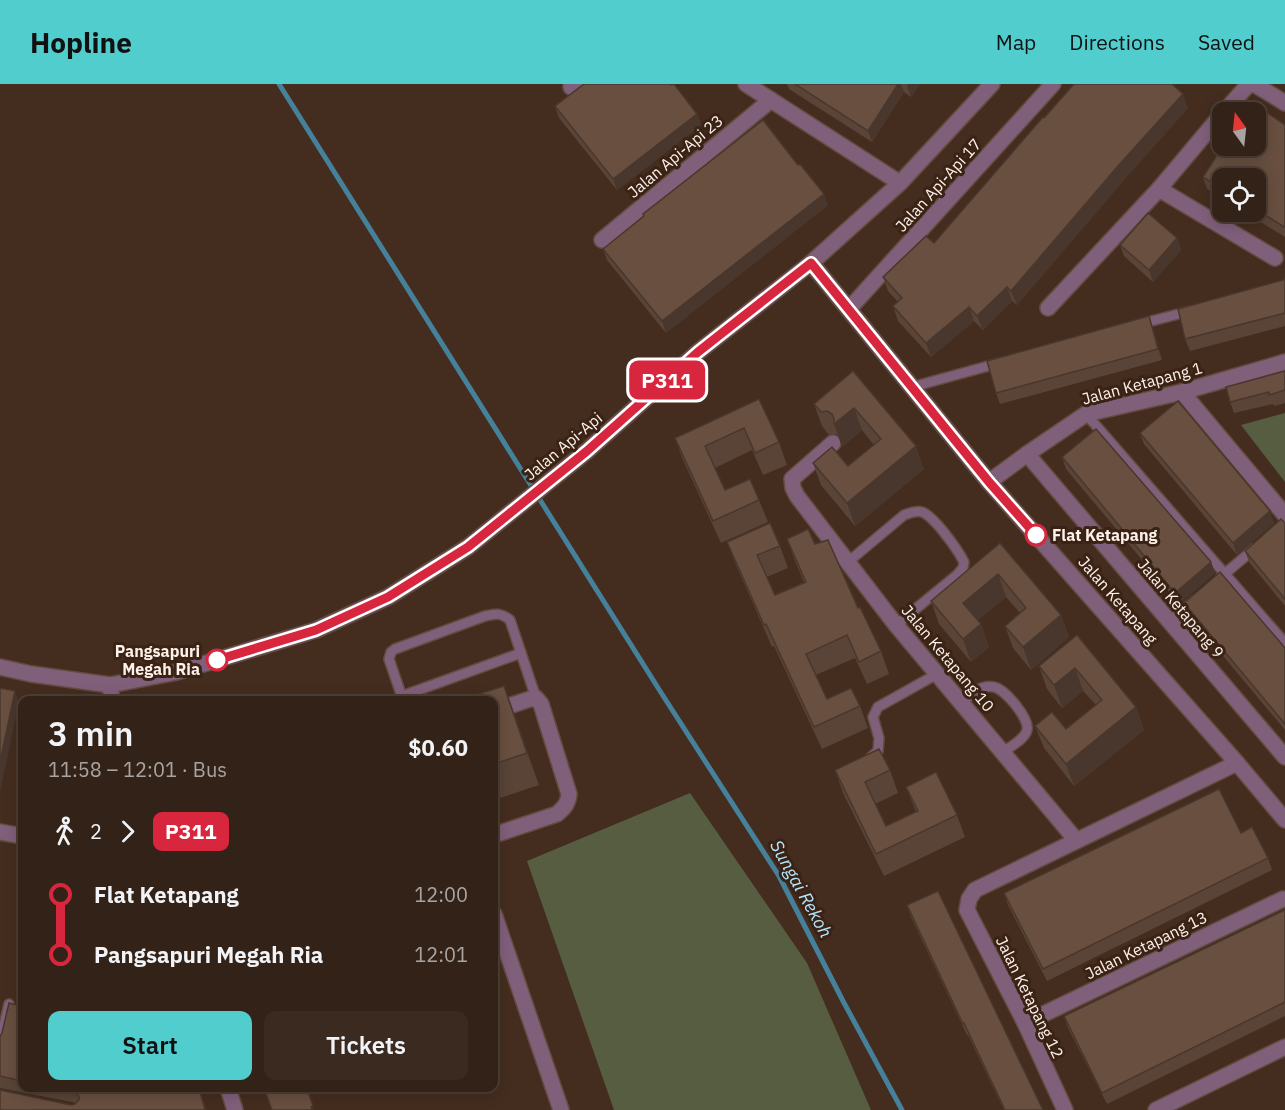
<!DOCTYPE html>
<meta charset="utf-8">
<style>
body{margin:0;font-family:"IBM Plex Sans",sans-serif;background:#3b2a20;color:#f1f3f6;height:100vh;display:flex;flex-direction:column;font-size:22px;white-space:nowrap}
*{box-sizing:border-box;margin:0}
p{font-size:20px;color:#a9a4a1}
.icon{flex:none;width:33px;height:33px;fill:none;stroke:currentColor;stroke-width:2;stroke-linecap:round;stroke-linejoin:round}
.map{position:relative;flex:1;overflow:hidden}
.details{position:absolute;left:18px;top:612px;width:480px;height:396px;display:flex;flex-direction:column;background:#332217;border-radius:12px;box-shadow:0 3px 15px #0003,0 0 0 2px #4e3f36}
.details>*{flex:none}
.badge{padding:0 12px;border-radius:9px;font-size:21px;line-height:39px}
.needle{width:39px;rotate:345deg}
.fabs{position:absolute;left:1212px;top:18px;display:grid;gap:12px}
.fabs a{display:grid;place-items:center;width:54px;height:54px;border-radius:12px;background:#332217;box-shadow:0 3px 15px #0003,0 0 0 2px #4e3f36;font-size:30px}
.map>.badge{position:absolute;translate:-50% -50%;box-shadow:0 0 0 3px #fff}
.legs{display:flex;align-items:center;gap:9px;height:66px;padding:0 30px;font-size:20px}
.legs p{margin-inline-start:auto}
.headline{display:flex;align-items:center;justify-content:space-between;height:102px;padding:0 30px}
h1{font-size:33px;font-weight:600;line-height:45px}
.primary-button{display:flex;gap:12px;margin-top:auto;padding:12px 30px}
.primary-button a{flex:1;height:69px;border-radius:12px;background:#52cdce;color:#111;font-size:24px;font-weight:600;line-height:69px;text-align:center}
.primary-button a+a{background:#3b2a20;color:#f1f3f6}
ul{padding:0 30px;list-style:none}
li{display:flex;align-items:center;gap:21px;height:60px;font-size:22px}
li i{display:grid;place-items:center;width:9px;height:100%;margin:0 8px;background:currentColor}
li i::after{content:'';width:15px;height:15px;margin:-8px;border:4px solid;border-radius:50%;background:#332217}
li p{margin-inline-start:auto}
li:first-child i{background:linear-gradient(#0000 50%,currentColor 0)}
li:last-child i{background:linear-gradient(currentColor 50%,#0000 0)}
header{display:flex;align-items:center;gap:36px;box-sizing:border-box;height:84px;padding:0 30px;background:#52cdce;color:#111}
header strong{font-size:28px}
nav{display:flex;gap:33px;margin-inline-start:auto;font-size:21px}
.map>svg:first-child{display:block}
.green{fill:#565d40}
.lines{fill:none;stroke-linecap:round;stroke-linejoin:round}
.stream{stroke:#46819b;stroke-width:5}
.service-casing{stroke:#624c3f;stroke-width:12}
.minor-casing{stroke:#624c3f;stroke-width:18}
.tertiary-casing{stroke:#624c3f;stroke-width:18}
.service{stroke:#805f7b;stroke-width:9}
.minor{stroke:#805f7b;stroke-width:15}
.tertiary{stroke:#805f7b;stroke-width:15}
.wall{fill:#594437}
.shaded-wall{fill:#49372d}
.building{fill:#684f40;stroke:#49372d;stroke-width:1.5}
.line-1-casing{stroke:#fff;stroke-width:14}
.line-1{stroke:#d7263d;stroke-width:9}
.stop-1-dot{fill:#fff;stroke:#d7263d;stroke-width:3}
.labels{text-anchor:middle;stroke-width:6;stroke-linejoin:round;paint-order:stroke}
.street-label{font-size:16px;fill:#fef1ea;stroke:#3a2315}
.stop-label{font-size:16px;font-weight:bold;fill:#fef1ea;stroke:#3a2315;text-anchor:start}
.water-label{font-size:18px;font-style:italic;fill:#b2e5fd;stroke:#3a2315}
</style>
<header>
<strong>Hopline</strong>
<nav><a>Map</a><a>Directions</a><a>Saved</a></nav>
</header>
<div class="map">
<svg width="1285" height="1026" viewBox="0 0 1285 1026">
<rect width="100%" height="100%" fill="#442d1f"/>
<g class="green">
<polygon points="1285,329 1285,398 1241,341"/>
<polygon points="690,709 807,879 871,1026 614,1026 527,777"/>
</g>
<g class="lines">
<polyline class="stream" points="279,0 660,607 779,792 843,917 902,1026"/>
<g class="service-casing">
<g id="service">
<polyline points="1140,240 1190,227"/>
<polyline points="912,303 999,279"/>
<polyline points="1086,330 1285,559"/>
<path d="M848,478L904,431C910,429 915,426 922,428C934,432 958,466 964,478L963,484L957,491L896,541"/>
<polyline points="1221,493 1254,465"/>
<polyline points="1169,538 1195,516"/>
<polyline points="402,612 521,569"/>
<path d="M403,616L389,575L391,568L395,565L485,532C496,530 500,528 510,536L536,614"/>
<path d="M962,619C971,611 980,600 994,603C1005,605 1030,635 1027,646C1025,655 1010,663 1003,668"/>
<polyline points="871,673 878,667 879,654 873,633 878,623 937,590"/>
<polyline points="0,959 9,920"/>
</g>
</g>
<g class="minor-casing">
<g id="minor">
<polyline points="746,0 900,99"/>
<polyline points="1254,0 1285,19"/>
<polyline points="571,3 575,0"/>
<polyline points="1224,28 1249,0"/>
<polyline points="1159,105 1275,174"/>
<polyline points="602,156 771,16"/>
<polyline points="1048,224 1159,105 1222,30"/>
<polyline points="849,225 1053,0"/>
<polyline points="1182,308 1285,431"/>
<polyline points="833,359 792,395 793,404 797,412 896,541 1076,756"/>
<polyline points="1027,370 1285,673"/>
<polyline points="989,398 1027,370 1086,330 1182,308 1285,278"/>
<polyline points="110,601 112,616"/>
<path d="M494,627L530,615L536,614L541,620L569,710C568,720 564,724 557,730L494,751"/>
<polyline points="0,748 22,752"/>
<polyline points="494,830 561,1026"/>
<polyline points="1025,939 1283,815"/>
<polyline points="228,1004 235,1026"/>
<polyline points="1065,1026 1025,939 967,826 969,815 975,806 1237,679"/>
<polyline points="1156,1026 1285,963"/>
</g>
</g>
<g class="tertiary-casing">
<g id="tertiary">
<polyline points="811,179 989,398 1237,679 1285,736"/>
<polyline points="0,583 31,590 110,601 177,588 316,546 388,513 468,463 587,367 698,268 811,179 900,99 992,0"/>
</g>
</g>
<use href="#service" class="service"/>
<use href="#minor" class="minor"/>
<use href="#tertiary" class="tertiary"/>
</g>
<g class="wall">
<polygon points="787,0 920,0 911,13 904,8 872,58 789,5"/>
<polygon points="555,22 697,30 701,41 617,106 559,34"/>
<polygon points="1188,24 1124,96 1017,221 1012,217 983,246 974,237 931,273 898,237 893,222 898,218 888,207 883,193 934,159 1044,34"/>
<polygon points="1285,41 1285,153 1244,128 1256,128 1256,94 1222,94 1222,114 1207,105 1203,93 1226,62"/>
<polygon points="828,121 666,249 607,176 603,165 644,133 643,130"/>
<polygon points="1177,154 1181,166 1153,198 1124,172 1120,161"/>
<polygon points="1285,194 1285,242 1190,267 1185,255 1283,196"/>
<polygon points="1153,244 1162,276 1000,320 996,309"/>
<polygon points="853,287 924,385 855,442 821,401 813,379 848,382 874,361 862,346 842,363 838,351 836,350 829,351 822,342 814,320"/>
<polygon points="1285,287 1285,319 1274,322 1273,320 1234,329 1230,318"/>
<polygon points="759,315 779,358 787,381 763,391 752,366 715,384 725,406 759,416 768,438 721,459 683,376 675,354"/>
<polygon points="1140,349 1274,439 1237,471 1144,360"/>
<polygon points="1062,373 1211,478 1215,489 1179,520 1066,385"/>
<polygon points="1285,439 1285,522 1249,478 1245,467"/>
<polygon points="787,455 815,460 858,524 881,567 889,590 867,600 855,574 816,591 827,615 860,622 868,644 822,665 774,562 772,563 736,481 727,458 780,462 788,484 767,493 775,511 804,498 795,477"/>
<polygon points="1000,459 1061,531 1069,553 1031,586 1013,564 1005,542 1020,529 1006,513 978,536 981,540 989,563 971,578 939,540 931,517"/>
<polygon points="1184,519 1285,564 1285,646 1188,530"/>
<polygon points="1077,551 1136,623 1144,646 1074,702 1044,664 1035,642 1066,645 1096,621 1083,607 1062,624 1047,605 1039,582"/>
<polygon points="504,602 539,701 494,716 494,616"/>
<polygon points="835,686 890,686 898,709 875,720 886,742 916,728 906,703 957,731 965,753 884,792 843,709"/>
<polygon points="1241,749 1268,774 1272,786 1047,897 1008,821 1004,809"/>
<polygon points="907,821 1043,1026 1004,1026 968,951 967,951 911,833"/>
<polygon points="1285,826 1285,932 1107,1020 1068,944 1064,932"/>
<polygon points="22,922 22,1004 200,1004 206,1026 0,1026 71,1021 75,1020 77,1019 0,1004 0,952"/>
</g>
<g class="shaded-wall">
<polygon points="898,0 901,0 904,8 872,58 868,47"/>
<polygon points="908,0 920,0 911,13 907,2"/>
<polygon points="1183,10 1188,24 1124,96 1017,221 1011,207 1118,82"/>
<polygon points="697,30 701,41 617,106 613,95"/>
<polygon points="824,110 828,121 666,249 662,237"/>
<polygon points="1177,154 1181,166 1153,198 1149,186"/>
<polygon points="1007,203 1012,217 983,246 977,232"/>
<polygon points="969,223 974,237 931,273 926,259"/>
<polygon points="1149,232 1153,244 1162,276 1158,265"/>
<polygon points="854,324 862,346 842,363 834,340"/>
<polygon points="916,362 924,385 855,442 847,419"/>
<polygon points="1270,427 1274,439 1237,471 1233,459"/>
<polygon points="1211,478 1215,489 1179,520 1175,509"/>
<polygon points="998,490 1006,513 971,542 963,519"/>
<polygon points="1061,531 1069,553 1031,586 1023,563"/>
<polygon points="981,540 989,563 971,578 963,555"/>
<polygon points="1075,584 1083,607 1062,624 1054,601"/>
<polygon points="504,602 516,634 539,701 527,669"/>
<polygon points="15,607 19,618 0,708 0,678"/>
<polygon points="1136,623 1144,646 1074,702 1066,680"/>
<polygon points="199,1004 200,1004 206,1026 205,1026"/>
</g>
<g class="building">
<polygon points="584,0 671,0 671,1 674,0 697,30 613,95 555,22"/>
<polygon points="795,0 898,0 868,47"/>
<polygon points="1074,0 1172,0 1183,10 1118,82 1011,207 1007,203 977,232 969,223 926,259 893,222 902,214 883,193 926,152 934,159 1043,33 1044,34"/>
<polygon points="1253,19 1285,41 1285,141 1284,143 1256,125 1256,94 1222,94 1222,105 1203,93 1223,62 1256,62 1256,28 1247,28"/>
<polygon points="763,36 798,81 800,80 824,110 662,237 603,165 644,132 643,130"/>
<polygon points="1148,129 1177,154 1149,186 1120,161"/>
<polygon points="1285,194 1285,229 1185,255 1178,225 1283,196"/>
<polygon points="1149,232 1158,265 996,309 987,277"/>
<polygon points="853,287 916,362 847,419 813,379 832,363 848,382 881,355 854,324 834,340 834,335 832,330 827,327 821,328 814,320"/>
<polygon points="1285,287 1285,306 1269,311 1269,308 1230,318 1226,303"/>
<polygon points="759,315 779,358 755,369 744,344 705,362 725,406 750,395 759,416 713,437 675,354"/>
<polygon points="1178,317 1270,427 1233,459 1140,349"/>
<polygon points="1096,345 1211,478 1175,509 1062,373"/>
<polygon points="1281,435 1285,439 1285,515 1245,467"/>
<polygon points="770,439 780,462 757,471 775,511 806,498 787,455 808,445 815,460 828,456 858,524 860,523 881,567 859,578 847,551 806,570 827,615 851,604 860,622 814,643 766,540 764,541 727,458"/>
<polygon points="1000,459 1061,531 1023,563 1005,542 1026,524 998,490 963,519 981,540 963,555 931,517"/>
<polygon points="1220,488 1285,564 1285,640 1184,519"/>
<polygon points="1077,551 1136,623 1066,680 1035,642 1052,628 1066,645 1102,616 1075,584 1054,601 1039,582"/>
<polygon points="504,602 527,669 494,680 494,616 460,616"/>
<polygon points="0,604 15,607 0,678"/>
<polygon points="22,664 22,699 20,699"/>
<polygon points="879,665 890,686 865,698 886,742 918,727 906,703 936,688 957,731 876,770 835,686"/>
<polygon points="1219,705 1241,749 1252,743 1268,774 1043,885 1004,809"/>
<polygon points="938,807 1043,1026 1005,1026 964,939 963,940 907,821"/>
<polygon points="1285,826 1285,918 1102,1009 1064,932"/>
<polygon points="9,919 22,922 22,997 0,992 0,952 2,949"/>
<polygon points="54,1004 199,1004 205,1026 0,1026 0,1006 71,1021 75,1020 79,1016 79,1012 74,1008"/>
<polygon points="264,1004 307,1004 313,1022 311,1023 313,1026 272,1026"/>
</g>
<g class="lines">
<g class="line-1-casing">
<polyline id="line-1" points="217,576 316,546 388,513 468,463 587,367 698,268 811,179 989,398 1036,451"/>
</g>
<use href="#line-1" class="line-1"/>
</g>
<g class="stop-1-dot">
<circle cx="1036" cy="451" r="10"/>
<circle cx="217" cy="576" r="10"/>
</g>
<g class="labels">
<g class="street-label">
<text transform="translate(675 72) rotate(-40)" y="6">Jalan Api-Api 23</text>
<text transform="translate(938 101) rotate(-48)" y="6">Jalan Api-Api 17</text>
<text transform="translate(1142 299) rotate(-15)" y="6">Jalan Ketapang 1</text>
<text transform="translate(563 362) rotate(-40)" y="6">Jalan Api-Api</text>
<text transform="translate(1118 516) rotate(49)" y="6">Jalan Ketapang</text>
<text transform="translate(1181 524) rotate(50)" y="6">Jalan Ketapang 9</text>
<text transform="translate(948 574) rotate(50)" y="6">Jalan Ketapang 10</text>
<text transform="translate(1146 861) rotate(-26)" y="6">Jalan Ketapang 13</text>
<text transform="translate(1030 913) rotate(64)" y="6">Jalan Ketapang 12</text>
</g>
<g class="stop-label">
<text x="1052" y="457">Flat Ketapang</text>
<text x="200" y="573" text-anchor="end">Pangsapuri<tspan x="200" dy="18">Megah Ria</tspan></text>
</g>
<g class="water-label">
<text transform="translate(801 805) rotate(61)" y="6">Sungai Rekoh</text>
</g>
</g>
</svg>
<div class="fabs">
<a><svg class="needle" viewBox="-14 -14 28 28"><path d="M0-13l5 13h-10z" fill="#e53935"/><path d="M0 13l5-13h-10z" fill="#a9a4a1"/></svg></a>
<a><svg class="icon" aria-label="locate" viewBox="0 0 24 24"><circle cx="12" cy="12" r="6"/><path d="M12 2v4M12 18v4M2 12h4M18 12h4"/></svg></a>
</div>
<b class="badge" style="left:667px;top:296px;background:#d7263d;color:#fff">P311</b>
<section class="details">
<div class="headline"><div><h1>3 min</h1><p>11:58 – 12:01 · Bus</p></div><b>$0.60</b></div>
<div class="legs"><svg class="icon" aria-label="walk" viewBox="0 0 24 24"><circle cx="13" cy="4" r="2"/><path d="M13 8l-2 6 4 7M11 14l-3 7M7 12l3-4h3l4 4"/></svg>2<svg class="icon" aria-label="forward" viewBox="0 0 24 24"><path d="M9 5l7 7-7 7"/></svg><b class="badge" style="background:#d7263d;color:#fff">P311</b></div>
<ul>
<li><i style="color:#d7263d"></i><b>Flat Ketapang</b><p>12:00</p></li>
<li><i style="color:#d7263d"></i><b>Pangsapuri Megah Ria</b><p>12:01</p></li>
</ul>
<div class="primary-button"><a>Start</a><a>Tickets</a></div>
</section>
</div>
